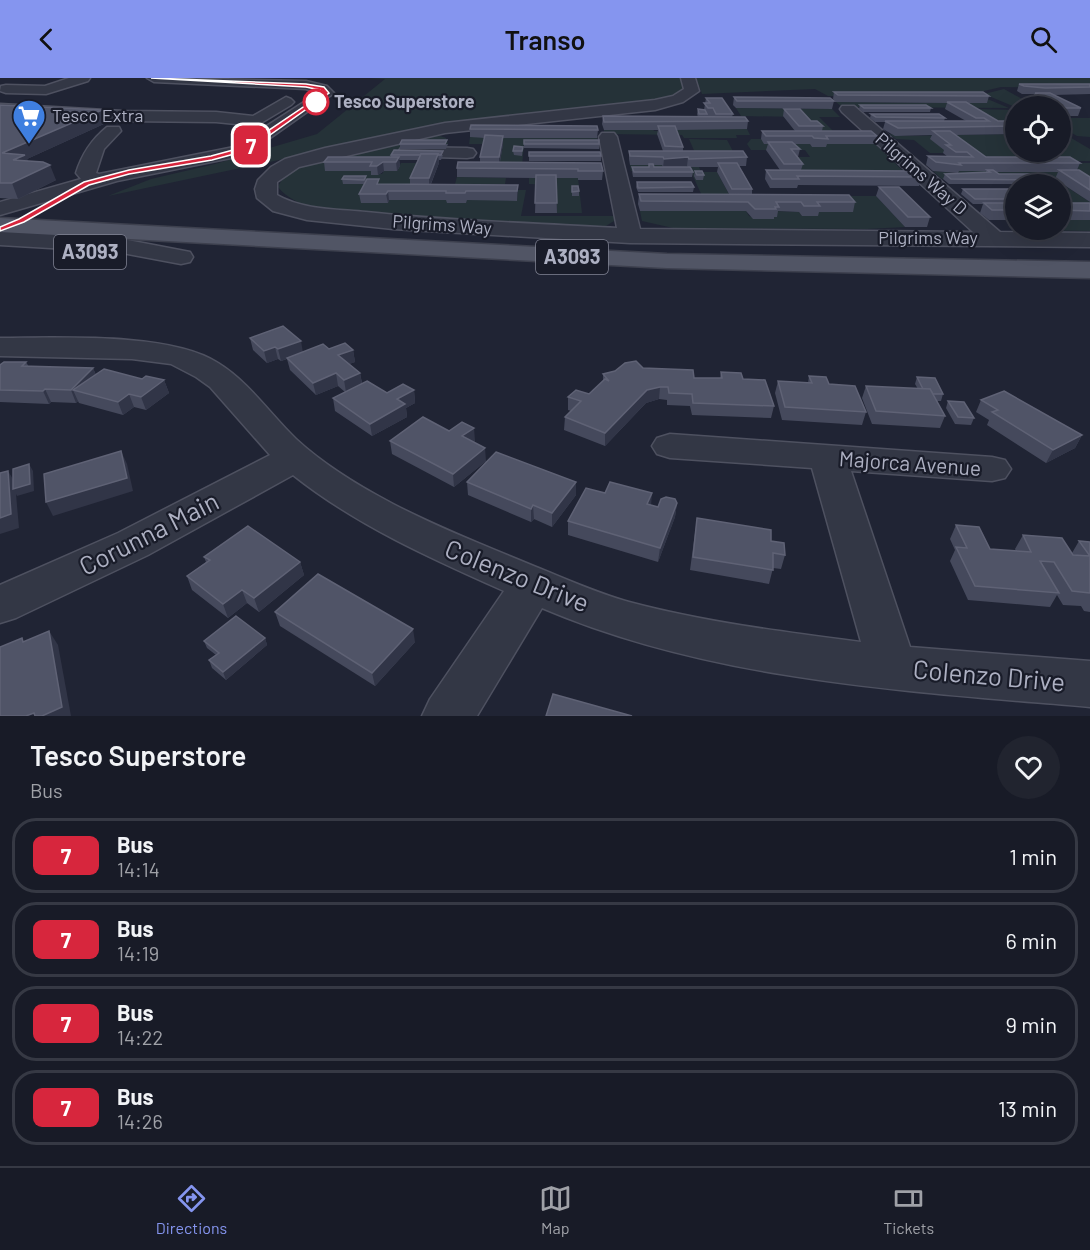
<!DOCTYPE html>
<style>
body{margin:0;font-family:Barlow,sans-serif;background:#21242f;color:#f1f3f6;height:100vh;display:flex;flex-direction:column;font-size:22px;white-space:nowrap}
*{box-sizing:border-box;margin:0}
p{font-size:20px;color:#9fa1a7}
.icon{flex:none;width:33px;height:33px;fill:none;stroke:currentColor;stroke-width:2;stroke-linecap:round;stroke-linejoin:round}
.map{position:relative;height:638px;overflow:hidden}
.drawer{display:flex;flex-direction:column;background:#181b27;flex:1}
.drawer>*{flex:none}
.badge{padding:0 12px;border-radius:9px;font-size:21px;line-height:39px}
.controls{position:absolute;left:1005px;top:18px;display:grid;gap:12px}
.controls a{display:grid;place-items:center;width:66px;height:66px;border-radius:50%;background:#181b27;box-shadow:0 6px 24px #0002,0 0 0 2px #363944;font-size:30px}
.map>.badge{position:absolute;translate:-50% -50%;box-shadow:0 0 0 3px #fff}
.round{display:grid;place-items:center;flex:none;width:63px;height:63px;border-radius:32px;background:#21242f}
.summary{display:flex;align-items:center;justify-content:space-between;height:102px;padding:0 30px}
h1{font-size:28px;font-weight:600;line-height:45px}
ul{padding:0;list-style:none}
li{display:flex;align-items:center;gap:18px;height:75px;margin:0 12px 9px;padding:0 18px;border:3px solid #363944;border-radius:24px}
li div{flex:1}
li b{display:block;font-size:22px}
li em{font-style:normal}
li .badge{min-width:66px;font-weight:700;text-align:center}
header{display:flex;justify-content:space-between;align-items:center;height:78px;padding:0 30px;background:#8595ef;color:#111;font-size:27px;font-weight:600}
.tab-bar{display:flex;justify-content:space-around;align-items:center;height:84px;border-top:2px solid #363944;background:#181b27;font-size:16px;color:#9fa1a7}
.tab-bar a{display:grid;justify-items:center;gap:3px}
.tab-bar .selected{color:#8595ef}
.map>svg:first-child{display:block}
.green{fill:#253238}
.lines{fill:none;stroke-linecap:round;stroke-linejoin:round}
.minor-casing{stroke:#4e5160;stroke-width:3}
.major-casing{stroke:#3d404e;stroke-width:3}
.minor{fill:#333745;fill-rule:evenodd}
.major{fill:#515565;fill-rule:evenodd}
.wall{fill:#45495c;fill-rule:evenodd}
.shaded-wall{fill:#313547}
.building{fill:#505467;stroke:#5f6275;stroke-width:1.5}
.line{fill:#d7263d;stroke:#fff;stroke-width:1.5}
.stop-dot{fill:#fff;stroke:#d7263d;stroke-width:3}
.labels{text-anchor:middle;stroke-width:4.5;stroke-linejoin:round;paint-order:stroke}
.far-stop-label{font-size:18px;font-weight:bold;fill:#adb0c2;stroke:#191c29;text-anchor:start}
.far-poi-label{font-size:18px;fill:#adb0c2;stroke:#191c29;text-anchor:start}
.far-street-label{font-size:18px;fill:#adb0c2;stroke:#191c29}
.shield{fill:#191c29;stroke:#818494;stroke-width:1.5}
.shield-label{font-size:20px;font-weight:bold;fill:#adb0c2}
.street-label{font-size:21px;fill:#adb0c2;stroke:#191c29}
.near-street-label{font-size:26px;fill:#adb0c2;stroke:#191c29}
</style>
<header><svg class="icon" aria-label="back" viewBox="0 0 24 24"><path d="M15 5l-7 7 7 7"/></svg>Transo<svg class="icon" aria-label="search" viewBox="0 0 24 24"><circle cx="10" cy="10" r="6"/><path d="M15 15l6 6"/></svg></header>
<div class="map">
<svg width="1090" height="638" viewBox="0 0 1090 638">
<rect width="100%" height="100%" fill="#202434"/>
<g class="green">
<polygon points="369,0 681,0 685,14 669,22 435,49 108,118 151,101 215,86 317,56 385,1"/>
<polygon points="696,0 1090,0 1090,10 1001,9 963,18 828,18 815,11 702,16"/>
<polygon points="1004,11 1035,28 1015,29 984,16"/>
<polygon points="985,20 1009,30 842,29 836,24 985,25"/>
<polygon points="736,30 832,31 840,39 819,39 836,56 821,56 799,39 741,38"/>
<polygon points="977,31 1015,32 1015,48 1005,48"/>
<polygon points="1061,40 1090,40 1090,59 1077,58 1061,49"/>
<polygon points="653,51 654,53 665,53 664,51 747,51 750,57 736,57 737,60 684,60 682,57 604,56 604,52"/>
<polygon points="1061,54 1090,71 1090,83 990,83 948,75 930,75 914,62 896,61 889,56 905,58 1015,56 1016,74 1060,74"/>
<polygon points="437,57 446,60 448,66 403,66 400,71 397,71 391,83 323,81"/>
<polygon points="470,59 597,60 598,66 524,66 522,88 499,88 503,66 469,66"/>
<polygon points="689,61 727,62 735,77 696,77"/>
<polygon points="751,61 761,61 765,66 810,66 812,69 825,69 824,66 875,66 902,92 900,96 801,95 789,79 810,79 805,72 751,72 747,66"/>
<path d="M317,83H333L326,93H374L372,96H382L384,93H397L401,85H421L411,110H382L387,125L389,122H447V125H465L467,122H517L518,112H526L521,138H614V143L601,151L348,135C323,131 295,130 278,109C285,93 302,88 317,83Z"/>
<polygon points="1062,85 1090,85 1090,102 1056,102 1090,124 1090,129 1075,129 1061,120 1060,106 1041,106 1034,101 942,101 933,93 957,95 956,93"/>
<polygon points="630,87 662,87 664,90 674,89 674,87 699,89 701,94 717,94 731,120 703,120 691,94 631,93"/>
<polygon points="457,99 506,100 505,106 455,106"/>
<polygon points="529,100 578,100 582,135 557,135 556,107 529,106"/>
<polygon points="840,118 876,118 905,149 867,151 673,150 642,143 640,133 746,133 749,138 752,139 774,133 799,134 802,138 817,138 815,134 852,134"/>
<polygon points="1061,142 1090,142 1090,153 1023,152 1060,152"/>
</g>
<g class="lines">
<g class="minor-casing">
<g id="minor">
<polygon points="69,0 90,0 88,3 46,16 6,15 0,13 1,8 6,7 45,8"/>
<path d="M147,0L306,3L327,8L334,15L246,77L117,103L0,137V124L81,101L76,95C82,76 91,62 107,49H119L121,53L104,71L96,95L99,96L234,69L318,15L306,11L154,4Z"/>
<path d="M681,0H695L699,13L683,24L655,32L445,55L299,89L277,104V117C304,132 335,131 366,134C449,143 533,145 617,150L599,59L602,55H614L617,59L640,151L973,154L842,34L840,31L842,28H854L1000,154L1090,155V169L630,165L393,151L307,142L273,133L257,120L255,111L258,102L271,89L285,81L325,70L445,45L655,22L673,18L684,11Z"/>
<polygon points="286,19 291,21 294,24 291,27 256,48 216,44 123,43 0,36 0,26 123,33 216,34 253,38"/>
<polygon points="407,69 467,70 473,71 476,75 473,79 467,80 401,78 398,74 401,70"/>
<polygon points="0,153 117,160 190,174 193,179 190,184 181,186 117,174 0,167"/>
<path d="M0,260C58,260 170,254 218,285C249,304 270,336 296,361C324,387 359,408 393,426C439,450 488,469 536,489C566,501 597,515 629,524C704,544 783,554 861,564L812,390L670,380L657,376L652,368L657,360L670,356L992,379L1005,382L1011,391L1005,400L992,403L851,393L910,569L1090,583V629C906,613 713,603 542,530L477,638H422L430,621L504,513C430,480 356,447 293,397L148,477L16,540L0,545V507L118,455L270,377L210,309L196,299L171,286L132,281L0,278Z"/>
</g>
</g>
<g class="major-casing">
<polygon id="major" points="0,140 667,176 1090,184 1090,200 667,190 0,154"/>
</g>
<use href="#minor" class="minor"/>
<use href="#major" class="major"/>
</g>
<g class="wall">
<polygon points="1019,6 1090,6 1090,16 1054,17 1081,30 1078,38 1063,38 1060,37 1060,28 1045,28 1032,22 1034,16 1022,16 1017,13"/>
<polygon points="834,14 989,18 987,25 968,25 998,43 1016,43 1016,56 955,57 986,79 1080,85 1077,92 1090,99 1090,124 1055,101 1058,94 995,94 999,96 1043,102 1041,106 949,106 943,101 945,96 986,94 986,93 959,93 958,95 933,93 926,87 928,78 948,79 943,75 944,72 930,61 932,57 895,58 883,51 885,44 875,44 870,40 871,36 945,40 944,43 966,43 945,31 947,25 836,24 833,21"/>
<polygon points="734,19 834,23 832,31 736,30 733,27"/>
<path d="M706,20L733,36L732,39L748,43L747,51L676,52L683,69V73L747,79L746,88H739L752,111V117L855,124L853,134H819L818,138H802L799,134L778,133L777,139H774V141H753L746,133H640L638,126L639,116H729L717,94L718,89H691L693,94L692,99H633L632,93V89H649V87H630L629,81V73H663L657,56L658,52H604L602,46L603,38L698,39L697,36L698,31L704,32ZM653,87H662L663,89H654ZM687,88L688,89H672Z"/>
<polygon points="0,27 106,45 27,81 28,83 56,102 18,121 0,120"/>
<polygon points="860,27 931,30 930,34 863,34 859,31"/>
<polygon points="784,31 823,48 822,53 877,58 875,66 827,66 826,69 812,69 810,66 794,66 800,71 798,79 803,86 801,92 922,99 919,108 798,107 797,110 770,110 765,101 766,92 780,92 766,72 768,66 764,66 761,61 762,53 795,53 783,38"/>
<polygon points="470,51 598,52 597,60 503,60 503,66 500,84 603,93 602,102 578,102 578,100 556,100 557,135 535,135 536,100 457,99 457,90 480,84 480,79 485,60 470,59"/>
<polygon points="524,62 599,66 599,71 524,70"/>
<polygon points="400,66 448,66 446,71 400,71"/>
<polygon points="523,69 522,78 514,77 513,73"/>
<polygon points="529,74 601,78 601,83 529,83"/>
<polygon points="391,77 443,77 441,82 439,82 439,85 431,106 518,107 517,123 467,122 466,125 447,125 446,122 389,122 388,125 361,125 359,116 364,106 343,106 342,101 366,98 366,103 379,106 410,106 410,100 418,82 399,82 400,88 397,93 384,93 378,97 371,97 371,93 325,93 324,84 391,79"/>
<polygon points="695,93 704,97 703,102 696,102 694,98"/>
<polygon points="637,104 694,109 693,114 638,114 636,109"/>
<polygon points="572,108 579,113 579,118 572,118"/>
<polygon points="879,109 930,139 927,149 905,149 876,118"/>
<polygon points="963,111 1016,111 1016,142 989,142 980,135 983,126 973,126 961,116"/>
<polygon points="1060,118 1066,121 1064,125 1090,125 1090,142 1060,142"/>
<polygon points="250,260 303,274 329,271 353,272 355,284 349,286 360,295 362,305 387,315 414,312 415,325 406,330 407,339 372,358 335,333 333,320 345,314 338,308 316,317 290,292 287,281 281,283 278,281 267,285 253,272"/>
<polygon points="26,284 29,289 93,290 96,297 164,302 169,315 146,332 134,329 123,337 79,325 78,323 76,325 51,324 49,326 0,324 0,287"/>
<polygon points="643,290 694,300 720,300 721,294 743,301 774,328 771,340 692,337 690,328 667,327 667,322 659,321 646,325 605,368 564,352 565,339 571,333 568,332 568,319 589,316 603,303 603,296"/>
<polygon points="809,298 829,306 866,334 862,347 782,342 775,315 778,303 808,305"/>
<polygon points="917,299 943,316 941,323 937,323 945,338 940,350 872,346 862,320 866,308 918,311 915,306"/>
<polygon points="981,322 1082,357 1075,370 1046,385 987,347 989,342 976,334"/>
<polygon points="948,323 974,340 971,347 955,346 946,330"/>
<polygon points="449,353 475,363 473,364 486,383 454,409 392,376 390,363"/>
<polygon points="467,404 576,417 552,449 534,441 531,444 468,417"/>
<polygon points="677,425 675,439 658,484 568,457 568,443 651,427 658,429"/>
<polygon points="697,440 771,463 785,477 781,491 773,490 769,506 690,492"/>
<polygon points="956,447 990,471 1016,473 1015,471 1023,457 1072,475 1079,463 1090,464 1090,534 1084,533 1081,528 1063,527 1057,517 1050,529 968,522 950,483 955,472 950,461"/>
<polygon points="204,479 300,484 304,497 259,534 247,525 228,540 192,512 187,498 206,484"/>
<polygon points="275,534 415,564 375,608 280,548"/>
<polygon points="265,560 267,567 226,602 212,590 209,582 216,577 207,570 204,563"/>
</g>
<g class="shaded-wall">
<polygon points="102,32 106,45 27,81 31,91 2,75"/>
<polygon points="503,58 503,66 499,88 499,79"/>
<polygon points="438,76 439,85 429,110 429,100"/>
<polygon points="399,79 400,88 397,93 396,84"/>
<polygon points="688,79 687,88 663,90 664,81"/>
<polygon points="383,84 384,93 378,97 377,88"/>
<polygon points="50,87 56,102 18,121 12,105"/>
<polygon points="388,113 389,122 388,125 386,116"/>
<polygon points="301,263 303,275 281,283 278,271"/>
<polygon points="275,269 278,281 267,285 264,273"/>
<polygon points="353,272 355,284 341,289 338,277"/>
<polygon points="93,290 98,303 73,312 78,323 76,325 71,312"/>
<polygon points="336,295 338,308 316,317 313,305"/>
<polygon points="360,295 362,307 346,314 344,302"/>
<polygon points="164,302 169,315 146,332 141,319"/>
<polygon points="660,309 659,321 646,325 605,368 605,355 647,312"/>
<polygon points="45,311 51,324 49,326 43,313"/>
<polygon points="414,312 415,325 406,330 407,339 372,358 370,346 397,321"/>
<polygon points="129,316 134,329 123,337 118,324"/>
<polygon points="474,350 475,363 463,371 462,358"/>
<polygon points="1082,357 1075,370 1046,385 1053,372"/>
<polygon points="485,370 486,383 454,409 453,396"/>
<polygon points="121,373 127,386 133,413 53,438 46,424"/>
<polygon points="29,386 33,393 34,413 17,418 16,416 19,450 0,456 0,440 8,393 16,406"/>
<polygon points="576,404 576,417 552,449 552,435"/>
<polygon points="652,415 651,428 647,426"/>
<polygon points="677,425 675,439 658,484 660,470"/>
<polygon points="533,427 534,441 531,444 531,431"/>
<polygon points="300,484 304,497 259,534 254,520"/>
<polygon points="242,512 247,525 228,540 223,526"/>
<polygon points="413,551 415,564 375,608 372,595"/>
<polygon points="49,553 58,567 71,638 42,638"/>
<polygon points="265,560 267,567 226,602 223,594"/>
</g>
<g class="building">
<polygon points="1019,6 1090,6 1090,9 1045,10 1024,8"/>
<polygon points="834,14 983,14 989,18 838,17"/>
<polygon points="1035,15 1050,15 1081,30 1066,30"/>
<polygon points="734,19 830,20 834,23 737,23"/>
<polygon points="706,20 722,20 733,36 716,36 713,30 708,30 704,25 710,25"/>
<polygon points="947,24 966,24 998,43 1016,43 1016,48 898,50 885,43 989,43 984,40 976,40"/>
<polygon points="0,27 102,32 2,75 25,77 13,82 43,84 50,87 12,105 0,105"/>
<polygon points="860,27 926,27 931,30 864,30"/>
<polygon points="698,31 705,32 707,36 699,36"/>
<polygon points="784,31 800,31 811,43 817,43 823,48 799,48"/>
<polygon points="871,36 939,36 945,40 876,39"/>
<polygon points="603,38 745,39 748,43 604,44"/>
<polygon points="471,47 597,48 598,52 470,51"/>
<polygon points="658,48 675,48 683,69 665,68"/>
<polygon points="762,53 871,53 877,58 826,58 828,61 814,60 812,58 766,58"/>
<polygon points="933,53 950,53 986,79 1070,79 1080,85 959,85 961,87 936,84 928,78 973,79 967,74 956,74 946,67 951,67"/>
<polygon points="485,57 503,58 499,79 480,79"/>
<polygon points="402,62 447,62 445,66 400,66"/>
<rect x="524" y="62" width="75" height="4"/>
<polygon points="768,64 792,64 800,71 791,71 803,86 784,86"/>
<polygon points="514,68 523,69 522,73 513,73"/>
<polygon points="394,72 443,73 441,77 438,77 438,76 421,76 420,77 391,77"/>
<polygon points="629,73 743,73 747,79 689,81 688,79 664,81 663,79 630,78"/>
<polygon points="529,74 600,74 601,78 529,78"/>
<polygon points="421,76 438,76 429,100 410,100"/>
<polygon points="328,79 399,79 396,84 383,84 377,88 370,88 372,84 324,84"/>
<polygon points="458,84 601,85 603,93 578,93 578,91 457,90"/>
<polygon points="718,85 737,85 752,111 732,111"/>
<polygon points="649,86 653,86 654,89 690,89 693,94 634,94 632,89 649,89"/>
<polygon points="766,92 915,93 922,99 797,98 799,101 772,101"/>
<polygon points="987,92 993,92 999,96 1036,96 1043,102 951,101 945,96 990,94"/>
<polygon points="1059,92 1079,92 1090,99 1090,112"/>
<polygon points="695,93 702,93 704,97 697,97"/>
<polygon points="536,97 556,97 557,125 535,125"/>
<polygon points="344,98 366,98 364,102 342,101"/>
<polygon points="367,101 379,101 377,106 518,107 517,113 466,113 465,115 446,115 446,113 388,113 386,116 359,116"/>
<polygon points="637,104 691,104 694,109 638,110"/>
<polygon points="572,108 578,108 579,113 572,114"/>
<polygon points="879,109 899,109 930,139 908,139"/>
<polygon points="963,111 1016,111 1016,121 975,121"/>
<polygon points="639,116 849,117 855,124 817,124 820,128 804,128 801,124 776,124 779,129 775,129 776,131 755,131 748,124 641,123"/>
<polygon points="984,125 1016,125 1016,132 992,132"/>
<polygon points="1060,125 1090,125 1090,133 1060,132"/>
<polygon points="283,248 301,263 278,271 275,269 264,273 250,260"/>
<polygon points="345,265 353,272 338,277 360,295 344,302 336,295 313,305 287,280 323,266 329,271"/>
<polygon points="636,283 643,290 693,292 694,300 722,300 721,294 741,295 743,301 765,302 774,328 693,325 692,316 669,315 668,309 660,309 647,312 605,355 565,339 581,323 568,319 576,312 589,316 605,301 609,303 603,296 615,293 625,285"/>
<polygon points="4,284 26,284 22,288 93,290 71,312 45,311 43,313 0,312 0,287"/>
<polygon points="104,291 142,301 146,298 164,302 141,319 129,316 118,324 73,312"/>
<polygon points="809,298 826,299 829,306 855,308 866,334 785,329 778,303 812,305"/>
<polygon points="917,299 935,300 943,316 933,316 930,311 923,311"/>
<polygon points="367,303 387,315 403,306 414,312 397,321 405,326 370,346 333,320"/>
<polygon points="866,308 930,311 945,338 876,333"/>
<polygon points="1004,313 1082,357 1053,372 992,334 998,332 981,322"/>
<polygon points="948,323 964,324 974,340 958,339"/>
<polygon points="423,339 449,353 462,344 474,350 462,358 485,370 453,396 390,363"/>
<polygon points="121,373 127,400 46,424 44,396"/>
<polygon points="496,374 576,404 552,435 533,427 531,431 467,404"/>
<polygon points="29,386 30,406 13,411 13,391"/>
<polygon points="8,393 11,436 0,440 0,395"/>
<polygon points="610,404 652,415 647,426 658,429 661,421 666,419 675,421 677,425 660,470 568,443 586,410 605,415"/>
<polygon points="697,440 771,452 771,463 784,465 785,477 773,475 773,492 693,479"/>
<polygon points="956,447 979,449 990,471 1031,474 1023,457 1062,460 1073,477 1090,478 1079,463 1090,464 1090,515 1072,513 1054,484 1040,483 1059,515 975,508 956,469 967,470"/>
<polygon points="248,448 300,484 254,520 242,512 223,526 187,498 210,482 204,479"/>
<polygon points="318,496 413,551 372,595 275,534"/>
<polygon points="236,538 265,560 223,594 209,582 219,575 204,563"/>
<polygon points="49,553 62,629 42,638 35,638 34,635 26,638 0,638 0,569 22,560 23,564"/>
<polygon points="553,616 632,638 546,638"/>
</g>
<polygon class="line" points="151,0 306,6 324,9 329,15 249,72 212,82 129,96 89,107 24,144 0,153 0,149 19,141 84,104 129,92 211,78 244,69 324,15 320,12 306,9"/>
<defs>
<g id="supermarket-pin" transform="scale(1.725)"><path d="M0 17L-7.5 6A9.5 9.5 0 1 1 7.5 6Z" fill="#3f7fe0" stroke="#191c29"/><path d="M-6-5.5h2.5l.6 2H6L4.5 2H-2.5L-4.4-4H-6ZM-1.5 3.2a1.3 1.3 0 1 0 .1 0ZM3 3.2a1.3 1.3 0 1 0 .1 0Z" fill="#fff"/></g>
</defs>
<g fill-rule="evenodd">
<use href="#supermarket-pin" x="29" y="38"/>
</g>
<circle class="stop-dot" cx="316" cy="24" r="12"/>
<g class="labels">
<g class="far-stop-label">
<text x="334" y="30">Tesco Superstore</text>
</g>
<g class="far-poi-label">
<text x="52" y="44">Tesco Extra</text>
</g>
<g class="far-street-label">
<text transform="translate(921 96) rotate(41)" y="6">Pilgrims Way D</text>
<text transform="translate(442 147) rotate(4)" y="6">Pilgrims Way</text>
<text x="928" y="166">Pilgrims Way</text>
</g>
<g class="shield">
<rect x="54" y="157" width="72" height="34" rx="4.5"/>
<rect x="536" y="162" width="72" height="34" rx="4.5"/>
</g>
<g class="shield-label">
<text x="90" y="181">A3093</text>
<text x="572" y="186">A3093</text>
</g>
<g class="street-label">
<text transform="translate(910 386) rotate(4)" y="7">Majorca Avenue</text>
</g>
<g class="near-street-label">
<text transform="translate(149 456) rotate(-27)" y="9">Corunna Main</text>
<text transform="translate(517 498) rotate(22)" y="9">Colenzo Drive</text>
<text transform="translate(989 598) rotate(5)" y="9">Colenzo Drive</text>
</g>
</g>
</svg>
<div class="controls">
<a><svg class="icon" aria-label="locate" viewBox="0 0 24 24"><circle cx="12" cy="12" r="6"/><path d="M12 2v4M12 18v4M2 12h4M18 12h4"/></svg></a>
<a><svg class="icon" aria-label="layers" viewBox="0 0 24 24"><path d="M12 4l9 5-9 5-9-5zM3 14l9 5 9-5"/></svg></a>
</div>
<b class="badge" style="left:251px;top:67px;background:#d7263d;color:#fff">7</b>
</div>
<section class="drawer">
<div class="summary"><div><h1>Tesco Superstore</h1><p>Bus</p></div><a class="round"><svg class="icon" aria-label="heart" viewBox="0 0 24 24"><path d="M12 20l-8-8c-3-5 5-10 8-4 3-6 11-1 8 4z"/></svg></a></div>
<ul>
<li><span class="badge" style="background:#d7263d;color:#fff">7</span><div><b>Bus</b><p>14:14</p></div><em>1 min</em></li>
<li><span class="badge" style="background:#d7263d;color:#fff">7</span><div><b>Bus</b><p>14:19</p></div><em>6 min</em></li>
<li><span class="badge" style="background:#d7263d;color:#fff">7</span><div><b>Bus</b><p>14:22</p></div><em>9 min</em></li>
<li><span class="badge" style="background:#d7263d;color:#fff">7</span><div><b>Bus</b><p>14:26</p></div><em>13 min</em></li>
</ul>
</section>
<nav class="tab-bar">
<a class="selected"><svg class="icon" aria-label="directions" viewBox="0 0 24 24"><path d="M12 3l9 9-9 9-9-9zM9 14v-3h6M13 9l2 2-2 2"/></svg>Directions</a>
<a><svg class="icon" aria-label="map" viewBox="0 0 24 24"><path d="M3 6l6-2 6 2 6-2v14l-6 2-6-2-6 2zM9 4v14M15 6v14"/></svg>Map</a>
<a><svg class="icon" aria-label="tickets" viewBox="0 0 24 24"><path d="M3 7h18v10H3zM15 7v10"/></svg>Tickets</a>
</nav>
